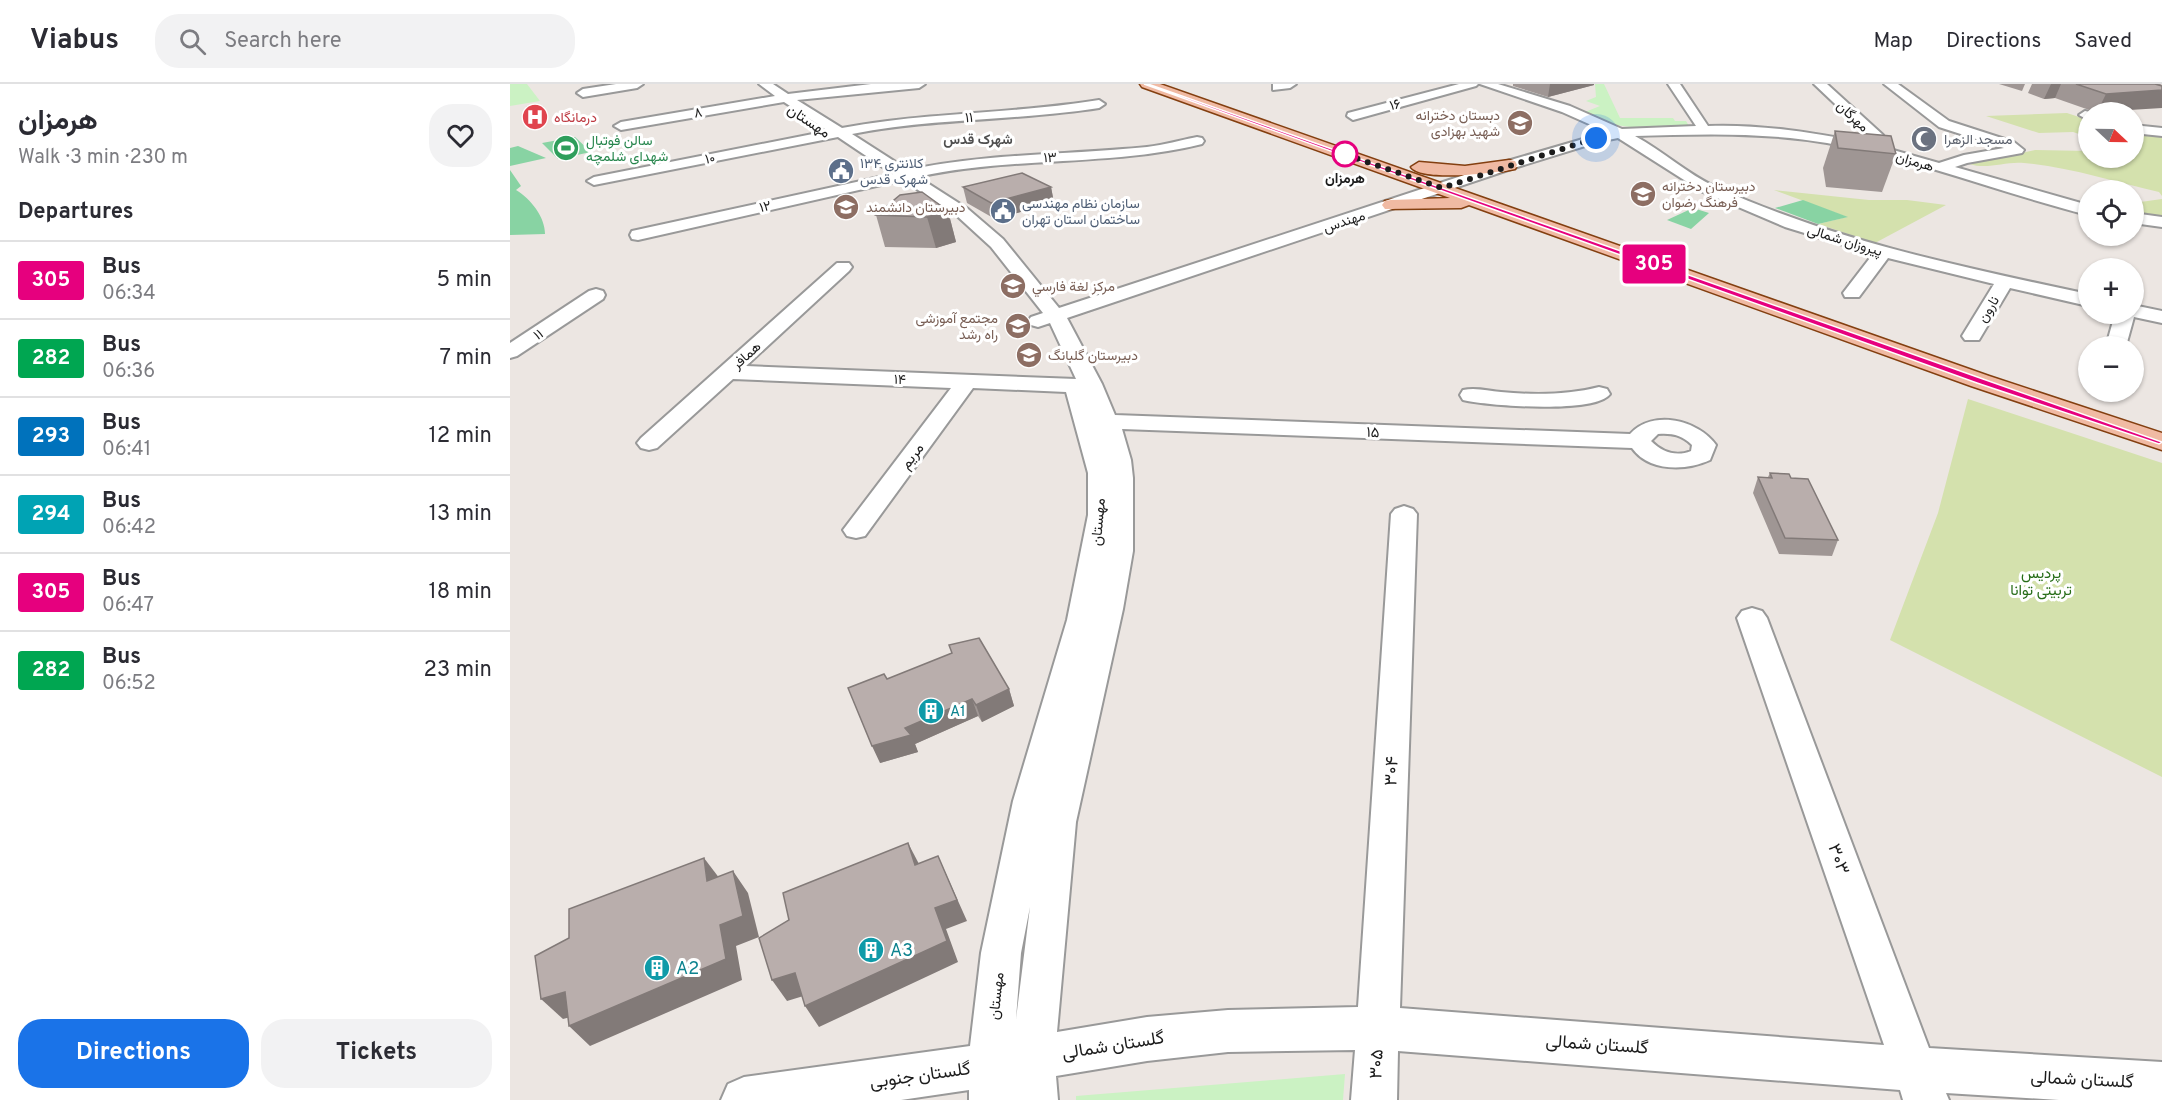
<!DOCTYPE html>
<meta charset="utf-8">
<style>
body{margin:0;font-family:Overpass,Vazirmatn,sans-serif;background:#f2f2f3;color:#2b2b33;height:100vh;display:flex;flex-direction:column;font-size:22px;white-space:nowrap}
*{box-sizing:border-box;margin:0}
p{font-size:20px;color:#7c7c81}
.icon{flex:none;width:33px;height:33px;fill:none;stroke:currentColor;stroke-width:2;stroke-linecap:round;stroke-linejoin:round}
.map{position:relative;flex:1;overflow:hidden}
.panel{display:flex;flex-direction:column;background:#fff;width:510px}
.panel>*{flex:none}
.badge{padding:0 12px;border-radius:4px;font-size:21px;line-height:39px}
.needle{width:39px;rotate:112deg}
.controls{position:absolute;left:1568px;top:18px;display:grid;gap:12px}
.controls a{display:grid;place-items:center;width:66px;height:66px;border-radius:50%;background:#fff;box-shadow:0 2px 4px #0004;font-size:30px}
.you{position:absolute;width:30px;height:30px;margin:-15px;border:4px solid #fff;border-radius:50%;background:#1a73e8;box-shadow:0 0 0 9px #1a73e833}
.map>.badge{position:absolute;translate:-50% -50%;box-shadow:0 0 0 3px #fff}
h2{padding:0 18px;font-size:22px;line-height:54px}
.round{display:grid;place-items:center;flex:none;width:63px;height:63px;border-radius:24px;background:#f2f2f3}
.overview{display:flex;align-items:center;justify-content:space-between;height:102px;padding:0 18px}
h1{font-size:28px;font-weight:700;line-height:45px}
.cta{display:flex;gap:12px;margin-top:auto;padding:12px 18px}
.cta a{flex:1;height:69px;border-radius:24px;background:#1a73e8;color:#fff;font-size:24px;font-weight:700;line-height:69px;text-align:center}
.cta a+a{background:#f2f2f3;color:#2b2b33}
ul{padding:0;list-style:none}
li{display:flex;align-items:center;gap:18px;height:78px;padding:0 18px;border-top:2px solid #e1e1e2}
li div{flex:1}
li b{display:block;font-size:22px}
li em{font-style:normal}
li .badge{min-width:66px;font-weight:700;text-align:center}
header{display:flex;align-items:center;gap:36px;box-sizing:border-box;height:84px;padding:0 30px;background:#fff;border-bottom:2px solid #e1e1e2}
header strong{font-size:28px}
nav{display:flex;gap:33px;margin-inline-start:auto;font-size:21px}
.search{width:420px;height:54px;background:#f2f2f3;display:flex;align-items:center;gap:15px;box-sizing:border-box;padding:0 21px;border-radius:24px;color:#7c7c81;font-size:22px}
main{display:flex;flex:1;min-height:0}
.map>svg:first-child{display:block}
.grass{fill:#d4e1ad}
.park{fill:#cbf2c3}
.pitch{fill:#88d3a3}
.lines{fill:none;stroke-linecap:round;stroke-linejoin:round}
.minor-casing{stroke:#999;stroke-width:4}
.major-casing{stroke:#833f10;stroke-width:3}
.minor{fill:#fff;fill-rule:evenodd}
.major{fill:#f0baa3;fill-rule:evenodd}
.wall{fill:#9f9694}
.shaded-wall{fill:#827a78}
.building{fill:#b9aeac;stroke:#827a78;stroke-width:1.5}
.line{fill:#e6007e;stroke:#fff;stroke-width:1.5}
.walk{stroke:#1c1c1c;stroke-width:6;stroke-dasharray:0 10.8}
.stop-dot{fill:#fff;stroke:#e6007e;stroke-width:3}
.labels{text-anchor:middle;stroke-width:6;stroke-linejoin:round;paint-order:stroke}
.far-street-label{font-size:14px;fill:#1c1c1c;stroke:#fff}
.far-education-label{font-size:14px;fill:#785e54;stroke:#fff;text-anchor:start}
.far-health-label{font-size:14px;fill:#be3a42;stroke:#fff;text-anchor:start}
.far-neighbourhood-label{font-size:14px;font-weight:bold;fill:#4f4f4f;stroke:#fff}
.far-worship-label{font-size:14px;fill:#5b616d;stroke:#fff;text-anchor:start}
.far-leisure-label{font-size:14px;fill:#27864d;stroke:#fff;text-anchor:start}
.far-service-label{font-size:14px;fill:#4e5e75;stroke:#fff;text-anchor:start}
.far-stop-label{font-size:14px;font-weight:bold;fill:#1c1c1c;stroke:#fff}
.street-label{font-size:15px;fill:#1c1c1c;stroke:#fff}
.park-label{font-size:15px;fill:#266c17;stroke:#fff}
.culture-label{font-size:15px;fill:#0d838f;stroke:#fff;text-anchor:start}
.near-street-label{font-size:18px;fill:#1c1c1c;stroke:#fff}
.near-culture-label{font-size:18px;fill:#0d838f;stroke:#fff;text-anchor:start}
</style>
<header>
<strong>Viabus</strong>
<div class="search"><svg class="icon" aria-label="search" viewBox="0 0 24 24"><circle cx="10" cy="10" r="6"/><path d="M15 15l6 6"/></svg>Search here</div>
<nav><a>Map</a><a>Directions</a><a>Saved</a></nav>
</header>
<main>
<section class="panel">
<div class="overview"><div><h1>هرمزان</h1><p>Walk · 3 min · 230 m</p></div><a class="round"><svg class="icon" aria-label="heart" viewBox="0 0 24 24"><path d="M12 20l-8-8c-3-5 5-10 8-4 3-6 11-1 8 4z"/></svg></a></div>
<h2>Departures</h2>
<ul>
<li><span class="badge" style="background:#e6007e;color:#fff">305</span><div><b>Bus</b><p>06:34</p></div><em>5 min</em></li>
<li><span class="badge" style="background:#00a651;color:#fff">282</span><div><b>Bus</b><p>06:36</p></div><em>7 min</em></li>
<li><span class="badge" style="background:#0072bc;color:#fff">293</span><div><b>Bus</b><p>06:41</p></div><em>12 min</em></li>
<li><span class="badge" style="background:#00a3b4;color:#fff">294</span><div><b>Bus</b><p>06:42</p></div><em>13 min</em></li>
<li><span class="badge" style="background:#e6007e;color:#fff">305</span><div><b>Bus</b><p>06:47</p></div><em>18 min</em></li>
<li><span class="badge" style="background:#00a651;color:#fff">282</span><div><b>Bus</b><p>06:52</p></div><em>23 min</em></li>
</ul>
<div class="cta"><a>Directions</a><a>Tickets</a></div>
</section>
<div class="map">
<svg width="1652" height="1016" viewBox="0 0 1652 1016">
<rect width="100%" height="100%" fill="#ece6e2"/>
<g class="grass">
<polygon points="1557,29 1578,36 1578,53 1563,48 1529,49 1476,32"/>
<path d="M1623,48L1652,51V112L1649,108C1605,98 1559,83 1514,79C1496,77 1477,86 1460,80L1525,66L1578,67V74H1623Z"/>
<polygon points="1264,106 1359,116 1397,116 1436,121 1365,159 1308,140 1337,133"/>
<polygon points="1652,115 1652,134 1623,130 1623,119"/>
<polygon points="1458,315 1652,379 1652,693 1380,556 1428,429"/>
</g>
<g class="park">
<polygon points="0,0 17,0 30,17 0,22"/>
<polygon points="1085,0 1094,0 1110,34 1163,34 1165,37 1176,37 1179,42 1121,43 1105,41 1075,28 1090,22 1076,17 1086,13"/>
<polygon points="835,990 833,1016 566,1016 566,1012"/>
</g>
<g class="pitch">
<polygon points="65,53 81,68 48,75 32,59"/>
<polygon points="8,62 36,74 0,82 0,64"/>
<path d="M0,86L11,102L6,106C21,115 35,133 35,150L0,151Z"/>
<polygon points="1293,116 1338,133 1308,140 1265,124"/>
<polygon points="1183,124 1199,129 1181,145 1157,136"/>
</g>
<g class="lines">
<g class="minor-casing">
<g id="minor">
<polygon points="106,0 133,0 127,4 73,13 67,9 73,5"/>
<path d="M249,0H263L278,10L361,0H415L409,4L287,16L332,44C417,28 504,30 589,16L595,20L589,24C507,37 423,34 342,50L398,86C477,69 557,71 637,63C654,61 671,56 687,53L692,54L694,57L692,60C599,83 501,72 408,93L458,125L493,155L549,224L994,78L1097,48L1052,28L970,0H988L1060,22L1112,45L1186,42L1158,0H1170L1198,42C1251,40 1305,49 1357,59L1361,54L1304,0H1317L1373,51L1375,54L1369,62L1429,79L1454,71L1494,64L1429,43L1374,0H1388L1439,37L1504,58L1514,66L1512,69L1457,79L1445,83L1578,121V131C1491,109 1406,75 1317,59C1252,48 1191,50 1125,52C1153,67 1177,90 1206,103C1325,157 1452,183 1578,210V222L1500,204L1469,256H1455L1452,252L1484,200L1378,174L1349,213H1335L1333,209L1363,170L1275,143L1193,108L1108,54L1088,58L1004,84L557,234L592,300L605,331L1120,350C1143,325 1188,336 1206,361L1200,376C1176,387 1139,388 1122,364L612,345L621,376L623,394V467L613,525L566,738L547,948L637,933L718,926L848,923L881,430L885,425L894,422L903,425L907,430L890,924L1374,961L1227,534L1232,527L1242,524L1252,527L1257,534L1419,964L1652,978V1016H1549L1436,1009L1439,1016H1393L1390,1006L888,967L887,1016H841L845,966L718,968L637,977L546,992L548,1016H459V1006L391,1016H211L218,1000L234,993L460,962L471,869L503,717L557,536L578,431V389L556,308L463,304L355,452L346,454L337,452L333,446L441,304L223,295L147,364L139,366L131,364L127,359L131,354L327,179H339L342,183L339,187L236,282L566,295L540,239L528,243L521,241L518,237L521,233L533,229L481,163L446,131L393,96L128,156L122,155L120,151L122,147L383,90L328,53L84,101L77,97L84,93L318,47L274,18L111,46L104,42L111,38L265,12ZM1148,350C1162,349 1172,351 1182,361L1181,367C1166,373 1152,368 1141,357ZM520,823L506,935L511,869Z"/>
<polygon points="763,0 786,0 780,4 763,6"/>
<polygon points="949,0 968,0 966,2 843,36 837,32 838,29"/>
<polygon points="1575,27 1580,28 1578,28 1578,36 1569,31"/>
<polygon points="1623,41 1652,44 1652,52 1623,49"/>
<polygon points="1623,129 1652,133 1652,143 1623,139"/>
<polygon points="86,205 93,207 95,211 93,215 7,272 0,274 0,259 79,207"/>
<polygon points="1623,221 1652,227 1652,239 1624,233 1616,262 1596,262 1605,230 1623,230"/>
<path d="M1089,303L1097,305L1100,310C1086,330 978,322 953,316L950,311L953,306C966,303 978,307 991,308C1022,311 1058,311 1089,303Z"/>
</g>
</g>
<g class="major-casing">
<g id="major">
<polygon points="630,0 650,0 1479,292 1652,349 1652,366 1461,302 959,121 951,124 875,125 872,121 875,117 881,116 940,114 632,3"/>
<path d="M999,76L1005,77L1007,81L1005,85C986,89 912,98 901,83L909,78L955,82Z"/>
</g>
</g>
<use href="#minor" class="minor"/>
<use href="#major" class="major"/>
</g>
<g class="wall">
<polygon points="1003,0 1084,0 1084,1 1038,13 1003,2"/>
<polygon points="1489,0 1515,0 1512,7"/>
<polygon points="1522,0 1652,0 1596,28 1585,28 1545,14 1534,15 1518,9"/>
<polygon points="1325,47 1386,70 1372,108 1316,103 1313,84"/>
<polygon points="453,103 541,103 544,119 485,135 457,119"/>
<polygon points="438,127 446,158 426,164 375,163 366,131"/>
<polygon points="1260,389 1281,394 1328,456 1322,472 1269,470 1243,409 1248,393 1258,393"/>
<polygon points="442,569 499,605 504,622 472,638 468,632 405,660 408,668 370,679 377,595"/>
</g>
<g class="shaded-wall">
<polygon points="1040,0 1084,0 1084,1 1038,13"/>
<polygon points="1541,0 1551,0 1545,14 1534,15"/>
<polygon points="1652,6 1652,24 1587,28 1596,10"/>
<polygon points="541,103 544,119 485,135 481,119"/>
<polygon points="438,127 446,158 426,164 417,133"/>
<polygon points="499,605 504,622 472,638 466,621"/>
<polygon points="462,615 468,632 405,660 408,668 370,679 362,662 395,644"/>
<polygon points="398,759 409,780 405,781"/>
<polygon points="428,772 457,837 436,845 448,878 309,943 295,922 425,824"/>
<polygon points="194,774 210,795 197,797"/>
<polygon points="223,787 238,809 249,853 226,862 232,896 80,962 59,942"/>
<polygon points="285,889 300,910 277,917 262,896"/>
<polygon points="55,908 76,929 53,935 31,915"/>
</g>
<g class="building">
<polygon points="1566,0 1645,0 1652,2 1652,6 1596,10"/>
<polygon points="1325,47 1381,52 1386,70 1328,64"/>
<polygon points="512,89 541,103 481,119 453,103"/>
<polygon points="412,108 438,127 417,133 366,131 390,111"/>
<polygon points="1260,389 1279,390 1281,394 1298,395 1328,456 1275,454 1248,393 1262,394"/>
<polygon points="469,554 499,605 466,621 462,615 395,644 401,651 362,662 338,604 374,590 377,595 442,569 439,561"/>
<polygon points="398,759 405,781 428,772 447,816 425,824 437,857 295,922 285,889 262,896 249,854 279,836 273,809"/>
<polygon points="194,774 197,797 223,787 233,832 210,841 216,875 59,942 55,908 31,915 25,872 59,854 59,825"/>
</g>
<polygon class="line" points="634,0 638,0 1473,295 1652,358 1649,360 1467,299"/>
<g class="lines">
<polyline class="walk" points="835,70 831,69 932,104 1086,54"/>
</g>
<defs>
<g id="hospital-disc" transform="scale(1.35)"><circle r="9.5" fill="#e0444e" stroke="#fff"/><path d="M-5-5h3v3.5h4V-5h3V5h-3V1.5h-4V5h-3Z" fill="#fff"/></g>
<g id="school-disc" transform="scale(1.35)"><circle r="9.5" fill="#8d6e63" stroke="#fff"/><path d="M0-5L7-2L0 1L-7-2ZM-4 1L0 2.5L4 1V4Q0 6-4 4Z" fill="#fff"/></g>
<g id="mosque-disc" transform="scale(1.35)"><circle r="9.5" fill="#6b7280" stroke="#fff"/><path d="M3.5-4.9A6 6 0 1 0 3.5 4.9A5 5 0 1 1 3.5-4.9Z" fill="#fff"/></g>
<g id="stadium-disc" transform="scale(1.35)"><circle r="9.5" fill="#2e9e5b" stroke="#fff"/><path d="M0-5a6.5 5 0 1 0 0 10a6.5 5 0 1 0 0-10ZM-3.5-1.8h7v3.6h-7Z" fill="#fff"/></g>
<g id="civic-disc" transform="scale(1.35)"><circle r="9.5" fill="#5c6f8a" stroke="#fff"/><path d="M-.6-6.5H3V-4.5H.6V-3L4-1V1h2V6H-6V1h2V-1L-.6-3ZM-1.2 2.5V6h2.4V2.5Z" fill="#fff"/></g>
<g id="university-disc" transform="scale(1.35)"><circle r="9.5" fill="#8d6e63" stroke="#fff"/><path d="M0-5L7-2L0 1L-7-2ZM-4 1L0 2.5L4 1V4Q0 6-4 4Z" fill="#fff"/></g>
<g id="building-disc" transform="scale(1.35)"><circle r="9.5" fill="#0f9aa8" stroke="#fff"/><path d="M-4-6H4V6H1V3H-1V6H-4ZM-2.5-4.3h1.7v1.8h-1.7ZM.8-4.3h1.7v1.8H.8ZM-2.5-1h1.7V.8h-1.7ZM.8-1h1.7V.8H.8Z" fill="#fff"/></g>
</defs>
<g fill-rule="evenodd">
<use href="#hospital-disc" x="25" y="33"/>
<use href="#school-disc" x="1010" y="39"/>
<use href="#mosque-disc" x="1414" y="55"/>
<use href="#stadium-disc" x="56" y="64"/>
<use href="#civic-disc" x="331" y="87"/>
<use href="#school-disc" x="1133" y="110"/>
<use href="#school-disc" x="336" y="123"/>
<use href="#civic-disc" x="493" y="127"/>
<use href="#university-disc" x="503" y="202"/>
<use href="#school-disc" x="508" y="242"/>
<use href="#school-disc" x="519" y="271"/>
<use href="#building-disc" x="421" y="627"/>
<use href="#building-disc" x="361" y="866"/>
<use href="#building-disc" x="147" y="884"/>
</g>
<circle class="stop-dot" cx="835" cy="70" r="12"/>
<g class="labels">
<g class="far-street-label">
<text transform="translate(885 20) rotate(-15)" y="5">۱۶</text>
<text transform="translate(188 28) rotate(-10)" y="5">۸</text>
<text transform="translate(1343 32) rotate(43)" y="5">مهرگان</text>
<text transform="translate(459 33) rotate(-3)" y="5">۱۱</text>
<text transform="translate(540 73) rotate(-3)" y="5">۱۳</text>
<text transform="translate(200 74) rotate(-11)" y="5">۱۰</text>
<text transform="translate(1405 77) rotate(17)" y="5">هرمزان</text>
<text transform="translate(255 122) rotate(-13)" y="5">۱۲</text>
<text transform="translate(834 137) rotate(-18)" y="5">مهندس</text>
<text transform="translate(1335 156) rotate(17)" y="5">پیروزان شمالی</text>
<text transform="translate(1478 225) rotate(-59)" y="5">نارون</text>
<text transform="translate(28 250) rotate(-34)" y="5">۱۱</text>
<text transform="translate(236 271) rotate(-42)" y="5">همافر</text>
<text transform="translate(390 295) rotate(2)" y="5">۱۴</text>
</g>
<g class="far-education-label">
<text x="990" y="36" text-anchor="end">دبستان دخترانه<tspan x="990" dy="16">شهید بهزادی</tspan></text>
<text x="1152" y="107">دبیرستان دخترانه<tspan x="1152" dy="16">فرهنگ رضوان</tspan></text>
<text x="356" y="128">دبیرستان دانشمند</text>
<text x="522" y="207">مركز لغة فارسي</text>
<text x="488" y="239" text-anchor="end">مجتمع آموزشی<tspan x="488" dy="16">راه رشد</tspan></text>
<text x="538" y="276">دبیرستان گلبانگ</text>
</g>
<g class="far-health-label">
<text x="44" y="38">درمانگاه</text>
</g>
<g class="far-neighbourhood-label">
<text x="468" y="60">شهرک قدس</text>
</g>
<g class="far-worship-label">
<text x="1434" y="60">مسجد الزهرا</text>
</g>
<g class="far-leisure-label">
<text x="76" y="61">سالن فوتبال<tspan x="76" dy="16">شهدای شلمچه</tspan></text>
</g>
<g class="far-service-label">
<text x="350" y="84">کلانتری ۱۳۴<tspan x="350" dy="16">شهرک قدس</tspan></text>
<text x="512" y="124">سازمان نظام مهندسی<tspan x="512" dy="16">ساختمان استان تهران</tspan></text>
</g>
<g class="far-stop-label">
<text x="835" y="99">هرمزان</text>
</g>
<g class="street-label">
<text transform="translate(299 37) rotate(34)" y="5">مهستان</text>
<text transform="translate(863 348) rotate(2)" y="5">۱۵</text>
<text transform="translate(402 372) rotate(-53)" y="5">مریم</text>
<text transform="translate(588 438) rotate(-85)" y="5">مهستان</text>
<text transform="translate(486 912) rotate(-84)" y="5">مهستان</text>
</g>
<g class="park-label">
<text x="1531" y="494">پردیس<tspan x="1531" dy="17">تربیتی توانا</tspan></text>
</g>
<g class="culture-label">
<text x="440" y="632">A1</text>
</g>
<g class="near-street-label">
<text transform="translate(881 687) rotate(-87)" y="6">۳۰۴</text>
<text transform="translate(1329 775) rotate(70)" y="6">۳۰۳</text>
<text transform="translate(1087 960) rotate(4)" y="6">گلستان شمالی</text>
<text transform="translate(603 961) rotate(-9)" y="6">گلستان شمالی</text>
<text transform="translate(866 980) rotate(-87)" y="6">۳۰۵</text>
<text transform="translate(410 991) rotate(-8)" y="6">گلستان جنوبی</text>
<text transform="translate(1572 995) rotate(3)" y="6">گلستان شمالی</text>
</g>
<g class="near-culture-label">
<text x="380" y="872">A3</text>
<text x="166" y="890">A2</text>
</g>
</g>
</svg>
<div class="controls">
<a><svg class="needle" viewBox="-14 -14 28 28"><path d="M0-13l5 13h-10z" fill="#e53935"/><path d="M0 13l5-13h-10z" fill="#7c7c81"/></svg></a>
<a><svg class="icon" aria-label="locate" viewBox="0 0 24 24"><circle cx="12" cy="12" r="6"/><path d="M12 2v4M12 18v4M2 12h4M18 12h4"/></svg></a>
<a>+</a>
<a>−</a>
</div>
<div class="you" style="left:1086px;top:54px"></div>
<b class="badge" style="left:1144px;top:180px;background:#e6007e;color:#fff">305</b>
</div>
</main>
